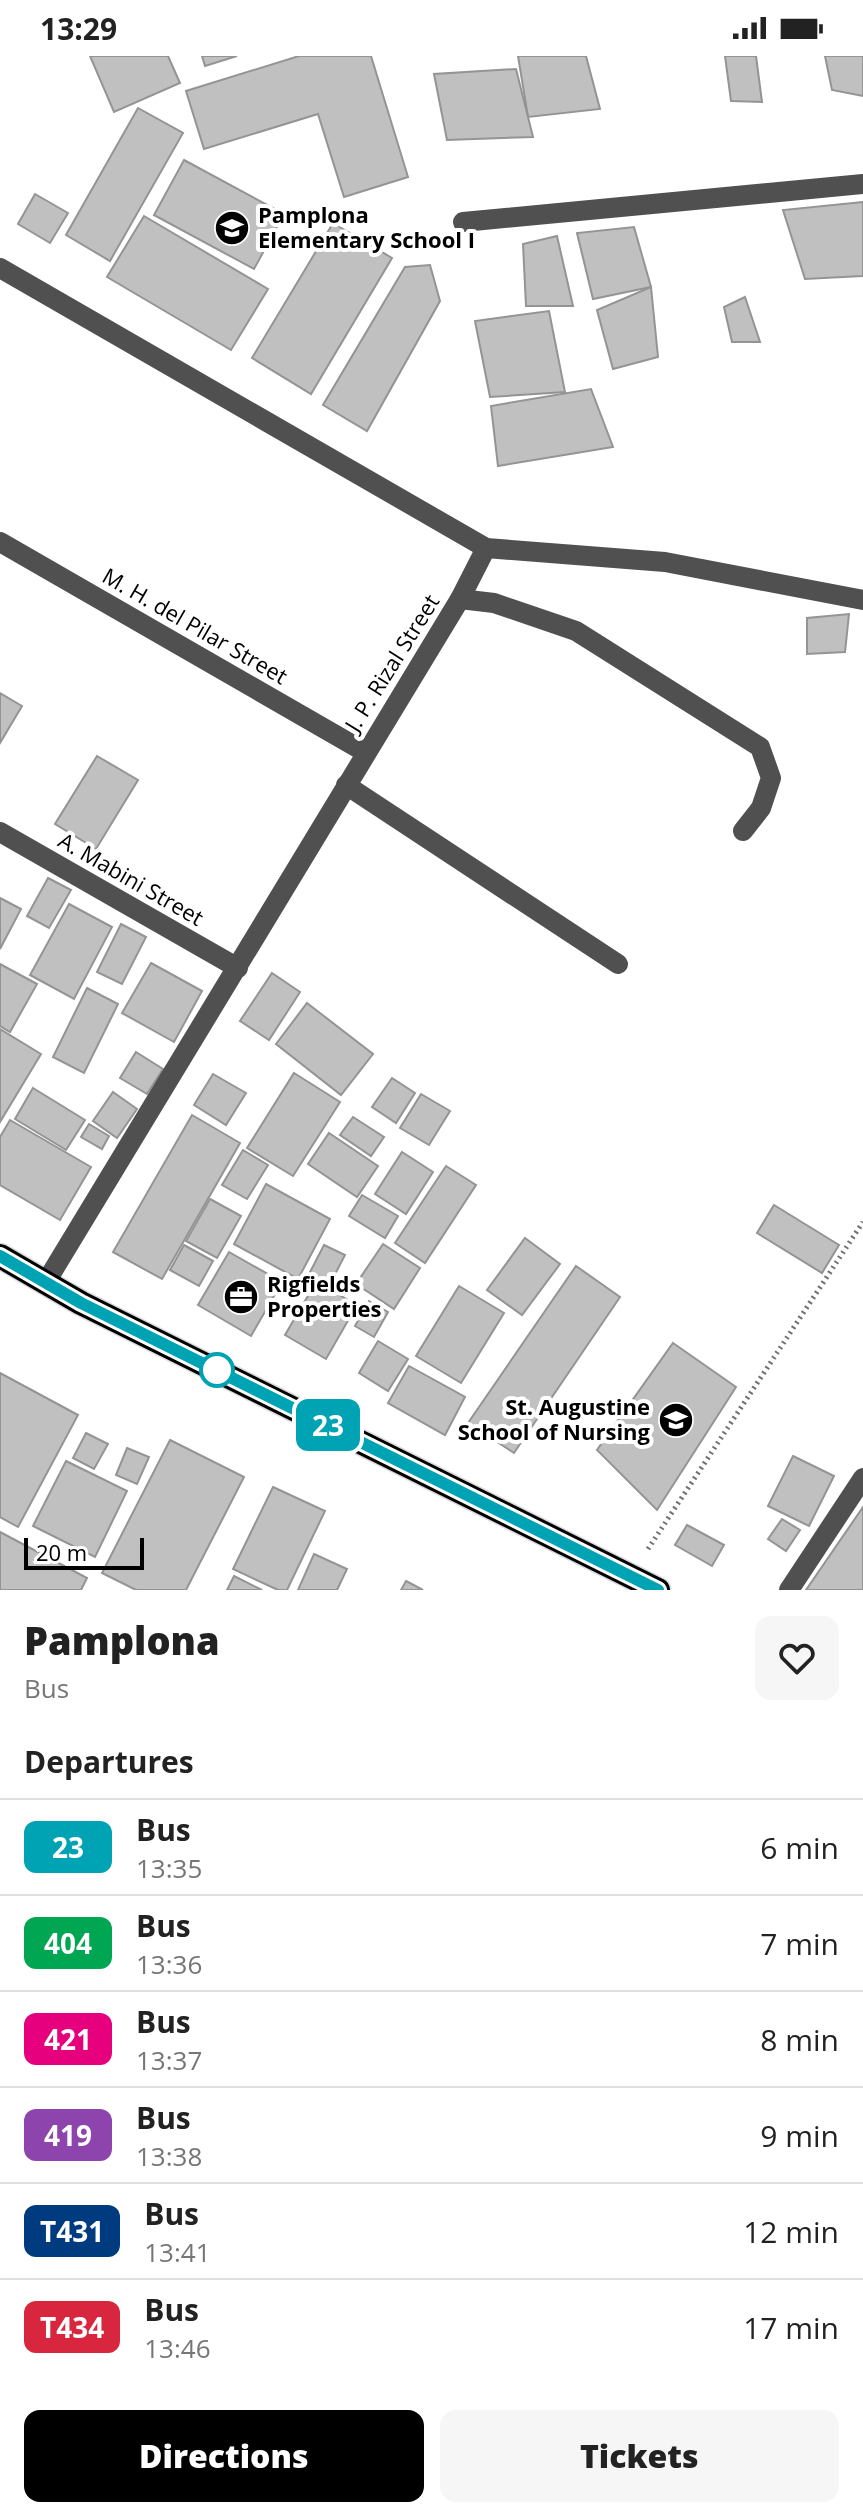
<!DOCTYPE html>
<style>
body{margin:0;font-family:"Open Sans",sans-serif;background:#f6f6f6;color:#222;height:100vh;display:flex;flex-direction:column;font-size:30px;white-space:nowrap}
*{box-sizing:border-box;margin:0}
p{font-size:26px;color:#767676}
.icon{flex:none;width:44px;height:44px;fill:none;stroke:currentColor;stroke-width:2;stroke-linecap:round;stroke-linejoin:round}
.map{position:relative;height:1534px;overflow:hidden}
.side{display:flex;flex-direction:column;background:#fff;flex:1}
.side>*{flex:none}
.badge{padding:0 16px;border-radius:12px;font-size:28px;line-height:52px}
.scale{position:absolute;left:24px;bottom:20px;width:120px;box-sizing:border-box;padding-left:8px;border:4px solid #000;border-top:0;font-size:22px;line-height:28px;white-space:nowrap;color:#000;-webkit-text-stroke:6px #fff;paint-order:stroke}
.map>.badge{position:absolute;translate:-50% -50%;box-shadow:0 0 0 4px #fff}
h2{padding:0 24px;font-size:30px;line-height:72px}
.round{display:grid;place-items:center;flex:none;width:84px;height:84px;border-radius:16px;background:#f6f6f6}
.summary{display:flex;align-items:center;justify-content:space-between;height:136px;padding:0 24px}
h1{font-size:38px;font-weight:800;line-height:60px}
.action{display:flex;gap:16px;margin-top:auto;padding:16px 24px}
.action a{flex:1;height:92px;border-radius:16px;background:#000;color:#fff;font-size:32px;font-weight:800;line-height:92px;text-align:center}
.action a+a{background:#f6f6f6;color:#222}
ul{padding:0;list-style:none}
li{display:flex;align-items:center;gap:24px;height:96px;padding:0 24px;border-top:2px solid #e0e0e0}
li div{flex:1}
li b{display:block;font-size:30px}
li em{font-style:normal}
li .badge{min-width:88px;font-weight:700;text-align:center}
.status{display:flex;justify-content:space-between;align-items:center;height:56px;padding:0 40px;background:#fff;direction:ltr}
.status svg{height:22px;fill:currentColor}
.map>svg:first-child{display:block}
.building{fill:#c0c0c0;stroke:#949494;stroke-width:2}
.lines{fill:none;stroke-linecap:round;stroke-linejoin:round}
.highway-casing{stroke:#dbdbdb;stroke-width:27}
.path{stroke:#727272;stroke-width:5;stroke-dasharray:2 4;stroke-linecap:butt}
.minor{stroke:#505050;stroke-width:20}
.highway{stroke:#000;stroke-width:24}
.line-casing{stroke:#fff;stroke-width:18}
.line{stroke:#00a3b4;stroke-width:12}
.stop-dot{fill:#fff;stroke:#00a3b4;stroke-width:4}
.labels{text-anchor:middle;stroke-width:8;stroke-linejoin:round;paint-order:stroke}
.poi-label{font-size:22px;font-weight:bold;fill:#000;stroke:#fff;text-anchor:start}
.street-label{font-size:22px;fill:#000;stroke:#fff}
</style>
<div class="status"><b>13:29</b><svg viewBox="0 0 49 12"><path d="M0 12V9h3v3zM5 12V6h3v6zM10 12V3h3v9zM15 12V0h3v12zM26 1h20v11H26zM47 4h2v5h-2z"/></svg></div>
<div class="map">
<svg width="863" height="1534" viewBox="0 0 863 1534">
<rect width="100%" height="100%" fill="#fff"/>
<g class="building">
<polygon points="90,0 168,0 180,27 114,56"/>
<polygon points="202,0 237,0 205,10"/>
<polygon points="299,0 371,0 408,121 344,141 318,58 204,93 186,35"/>
<polygon points="518,0 586,0 600,53 528,61"/>
<polygon points="725,0 756,0 762,46 731,45"/>
<polygon points="825,0 863,0 863,40 832,34"/>
<polygon points="516,13 533,81 447,84 434,18"/>
<polygon points="138,52 183,77 110,205 66,179"/>
<polygon points="184,104 284,158 254,213 154,159"/>
<polygon points="35,138 68,157 50,187 18,168"/>
<polygon points="863,146 863,220 805,223 783,154"/>
<polygon points="144,160 268,233 231,294 107,221"/>
<polygon points="333,167 392,202 311,338 252,302"/>
<polygon points="634,171 651,231 593,243 577,177"/>
<polygon points="557,180 573,250 526,250 523,188"/>
<polygon points="430,209 440,245 367,375 323,349 405,211"/>
<polygon points="651,231 658,301 613,313 597,254"/>
<polygon points="745,241 760,286 732,286 724,251"/>
<polygon points="549,255 565,336 490,341 475,265"/>
<polygon points="591,333 613,391 498,410 491,350"/>
<polygon points="849,558 845,596 807,598 807,562"/>
<polygon points="0,637 22,650 0,687"/>
<polygon points="97,700 138,724 96,793 55,768"/>
<polygon points="48,822 71,834 49,872 27,860"/>
<polygon points="0,842 21,853 0,893"/>
<polygon points="69,848 112,871 74,943 30,919"/>
<polygon points="121,868 146,881 122,928 97,916"/>
<polygon points="151,907 202,935 174,986 122,957"/>
<polygon points="0,908 37,928 10,976 0,970"/>
<polygon points="272,917 300,936 269,984 240,965"/>
<polygon points="87,932 118,948 84,1017 53,1001"/>
<polygon points="307,947 373,998 341,1039 276,988"/>
<polygon points="0,973 41,998 0,1066"/>
<polygon points="136,996 163,1013 147,1038 120,1022"/>
<polygon points="294,1017 340,1046 293,1120 247,1092"/>
<polygon points="213,1018 246,1037 226,1069 194,1049"/>
<polygon points="392,1022 415,1037 396,1067 372,1051"/>
<polygon points="33,1032 85,1064 66,1094 15,1063"/>
<polygon points="113,1036 137,1053 117,1082 93,1065"/>
<polygon points="421,1038 450,1055 429,1089 400,1072"/>
<polygon points="192,1059 240,1087 162,1223 113,1196"/>
<polygon points="353,1061 384,1081 371,1100 340,1079"/>
<polygon points="10,1064 91,1111 60,1164 0,1129 0,1081"/>
<polygon points="89,1068 109,1080 102,1093 81,1081"/>
<polygon points="329,1077 378,1110 357,1141 308,1108"/>
<polygon points="243,1094 268,1109 247,1143 222,1129"/>
<polygon points="402,1096 433,1116 406,1158 375,1138"/>
<polygon points="446,1110 476,1129 425,1207 395,1187"/>
<polygon points="266,1128 330,1163 298,1223 234,1188"/>
<polygon points="362,1139 398,1160 385,1182 349,1160"/>
<polygon points="210,1143 241,1160 217,1202 186,1185"/>
<polygon points="774,1149 839,1189 822,1217 757,1177"/>
<polygon points="525,1182 560,1208 522,1259 487,1234"/>
<polygon points="383,1188 420,1212 394,1253 356,1228"/>
<polygon points="184,1189 213,1205 199,1230 170,1214"/>
<polygon points="324,1189 345,1199 330,1228 309,1218"/>
<polygon points="229,1196 282,1226 251,1280 198,1249"/>
<polygon points="576,1210 620,1241 514,1397 468,1367"/>
<polygon points="316,1226 357,1249 326,1303 285,1279"/>
<polygon points="459,1230 504,1257 461,1327 416,1300"/>
<polygon points="369,1245 388,1256 374,1281 355,1270"/>
<polygon points="378,1285 408,1303 388,1335 359,1317"/>
<polygon points="673,1287 736,1331 657,1454 597,1394"/>
<polygon points="409,1310 465,1341 445,1379 388,1347"/>
<polygon points="0,1317 78,1359 18,1471 0,1461"/>
<polygon points="86,1377 108,1388 94,1413 73,1402"/>
<polygon points="170,1384 244,1421 186,1534 136,1534 102,1517"/>
<polygon points="127,1392 149,1401 137,1428 116,1419"/>
<polygon points="793,1400 834,1420 809,1470 768,1450"/>
<polygon points="66,1405 127,1435 95,1501 33,1470"/>
<polygon points="273,1431 325,1455 287,1534 278,1534 233,1513"/>
<polygon points="863,1451 863,1534 806,1534"/>
<polygon points="782,1463 800,1474 786,1495 768,1483"/>
<polygon points="687,1469 724,1489 712,1510 675,1489"/>
<polygon points="0,1476 87,1522 81,1534 0,1534"/>
<polygon points="314,1498 347,1513 337,1534 298,1534"/>
<polygon points="234,1520 262,1534 227,1534"/>
<polygon points="406,1525 423,1534 401,1534"/>
</g>
<g class="lines">
<g class="highway-casing">
<polyline id="highway" points="0,1200 81,1247 658,1534"/>
</g>
<polyline class="path" points="648,1493 863,1166"/>
<g class="minor">
<polyline points="463,166 863,128"/>
<polyline points="0,212 486,492 665,506 863,544"/>
<polyline points="0,486 365,696"/>
<polyline points="460,543 494,547 576,575 760,691 771,722 761,752 743,775"/>
<polyline points="346,729 618,908"/>
<polyline points="0,776 238,912"/>
<polyline points="46,1226 460,543 486,492"/>
<polyline points="789,1534 863,1422"/>
</g>
<use href="#highway" class="highway"/>
</g>
<g class="lines">
<g class="line-casing">
<polyline id="line" points="0,1200 81,1247 658,1534"/>
</g>
<use href="#line" class="line"/>
</g>
<defs>
<g id="school-disc" transform="scale(1.8)"><circle r="9.5" fill="#000" stroke="#fff"/><path d="M0-5L7-2L0 1L-7-2ZM-4 1L0 2.5L4 1V4Q0 6-4 4Z" fill="#fff"/></g>
<g id="office-disc" transform="scale(1.8)"><circle r="9.5" fill="#000" stroke="#fff"/><path d="M-6-3h4V-5.5h4V-3h4V5H-6ZM-1-4.5V-3h2v-1.5ZM-6 0V1H6V0Z" fill="#fff"/></g>
<g id="university-disc" transform="scale(1.8)"><circle r="9.5" fill="#000" stroke="#fff"/><path d="M0-5L7-2L0 1L-7-2ZM-4 1L0 2.5L4 1V4Q0 6-4 4Z" fill="#fff"/></g>
</defs>
<g fill-rule="evenodd">
<use href="#school-disc" x="232" y="172"/>
<use href="#office-disc" x="241" y="1241"/>
<use href="#university-disc" x="676" y="1364"/>
</g>
<circle class="stop-dot" cx="217" cy="1314" r="16"/>
<g class="labels">
<g class="poi-label">
<text x="258" y="167">Pamplona<tspan x="258" dy="25">Elementary School I</tspan></text>
<text x="267" y="1236">Rigfields<tspan x="267" dy="25">Properties</tspan></text>
<text x="650" y="1359" text-anchor="end">St. Augustine<tspan x="650" dy="25">School of Nursing</tspan></text>
</g>
<g class="street-label">
<text transform="translate(195 570) rotate(30)" y="8">M. H. del Pilar Street</text>
<text transform="translate(392 607) rotate(-58)" y="8">J. P. Rizal Street</text>
<text transform="translate(131 823) rotate(30)" y="8">A. Mabini Street</text>
</g>
</g>
</svg>
<div class="scale">20 m</div>
<b class="badge" style="left:328px;top:1369px;background:#00a3b4;color:#fff">23</b>
</div>
<section class="side">
<div class="summary"><div><h1>Pamplona</h1><p>Bus</p></div><a class="round"><svg class="icon" aria-label="heart" viewBox="0 0 24 24"><path d="M12 20l-8-8c-3-5 5-10 8-4 3-6 11-1 8 4z"/></svg></a></div>
<h2>Departures</h2>
<ul>
<li><span class="badge" style="background:#00a3b4;color:#fff">23</span><div><b>Bus</b><p>13:35</p></div><em>6 min</em></li>
<li><span class="badge" style="background:#00a651;color:#fff">404</span><div><b>Bus</b><p>13:36</p></div><em>7 min</em></li>
<li><span class="badge" style="background:#e6007e;color:#fff">421</span><div><b>Bus</b><p>13:37</p></div><em>8 min</em></li>
<li><span class="badge" style="background:#8e44ad;color:#fff">419</span><div><b>Bus</b><p>13:38</p></div><em>9 min</em></li>
<li><span class="badge" style="background:#003b80;color:#fff">T431</span><div><b>Bus</b><p>13:41</p></div><em>12 min</em></li>
<li><span class="badge" style="background:#d7263d;color:#fff">T434</span><div><b>Bus</b><p>13:46</p></div><em>17 min</em></li>
</ul>
<div class="action"><a>Directions</a><a>Tickets</a></div>
</section>
